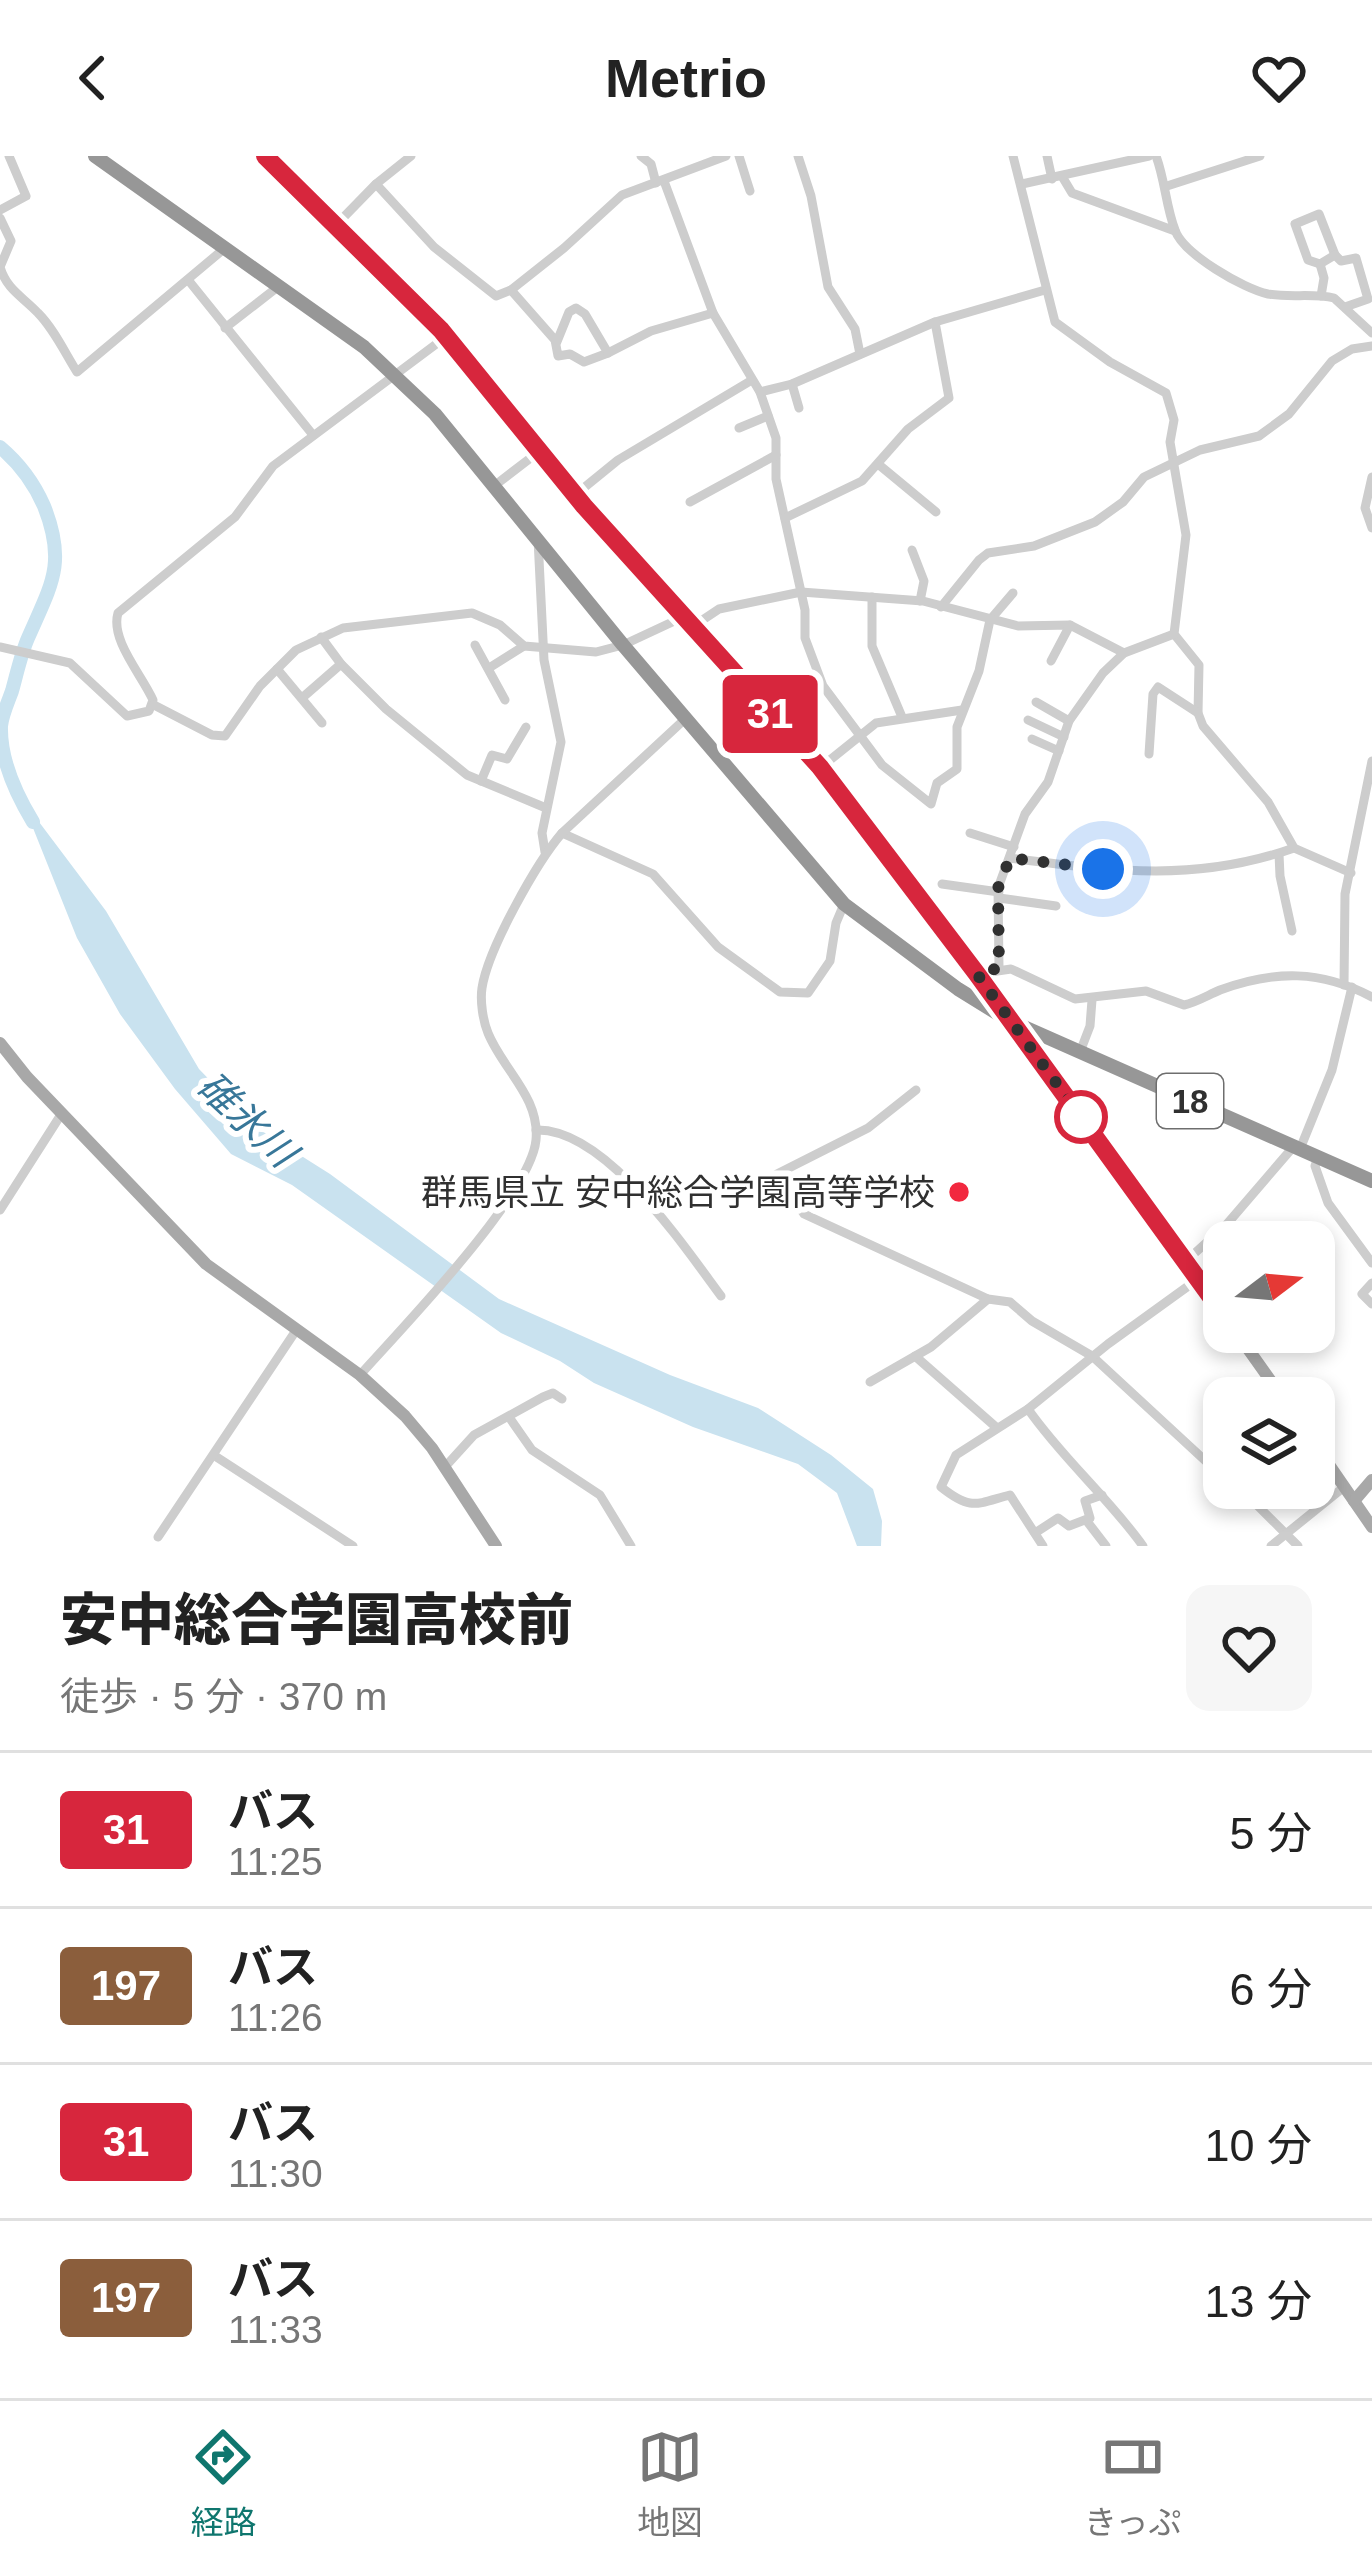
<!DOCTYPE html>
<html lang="ja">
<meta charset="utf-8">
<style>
body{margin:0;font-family:Arial,"Noto Sans JP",sans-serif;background:#f6f6f6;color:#222;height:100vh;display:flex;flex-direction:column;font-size:45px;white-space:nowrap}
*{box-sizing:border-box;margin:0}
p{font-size:39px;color:#767676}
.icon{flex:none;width:66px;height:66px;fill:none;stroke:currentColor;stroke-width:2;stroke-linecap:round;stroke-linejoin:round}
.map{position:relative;height:1390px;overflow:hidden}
.panel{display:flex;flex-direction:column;background:#fff;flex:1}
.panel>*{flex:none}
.badge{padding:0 24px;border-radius:9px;font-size:42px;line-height:78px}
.needle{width:78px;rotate:74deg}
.controls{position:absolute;left:1203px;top:1065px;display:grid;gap:24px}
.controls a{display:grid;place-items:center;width:132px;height:132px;border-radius:24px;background:#fff;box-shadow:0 6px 18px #0003;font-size:60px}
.you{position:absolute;width:60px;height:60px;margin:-30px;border:9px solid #fff;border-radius:50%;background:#1a73e8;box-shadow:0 0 0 18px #1a73e833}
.map>.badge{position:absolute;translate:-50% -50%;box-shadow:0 0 0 6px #fff}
.round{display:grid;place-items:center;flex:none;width:126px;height:126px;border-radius:24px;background:#f6f6f6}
.headline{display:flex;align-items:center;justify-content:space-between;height:204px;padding:0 60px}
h1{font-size:57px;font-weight:800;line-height:90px}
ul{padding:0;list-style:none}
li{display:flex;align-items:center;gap:36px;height:156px;padding:0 60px;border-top:3px solid #e0e0e0}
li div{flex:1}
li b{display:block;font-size:45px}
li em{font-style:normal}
li .badge{min-width:132px;font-weight:700;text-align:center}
header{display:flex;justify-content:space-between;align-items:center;height:156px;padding:0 60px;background:#fff;font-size:54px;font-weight:800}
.dock{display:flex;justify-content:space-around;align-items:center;height:168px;border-top:3px solid #e0e0e0;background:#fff;font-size:33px;color:#767676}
.dock a{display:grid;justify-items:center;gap:6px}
.dock .active{color:#0f766e}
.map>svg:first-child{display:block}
.water{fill:#c9e2ef}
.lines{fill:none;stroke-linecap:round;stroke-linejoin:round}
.river{stroke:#c9e2ef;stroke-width:14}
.minor{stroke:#cdcdcd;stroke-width:9}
.major{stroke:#a8a8a8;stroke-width:12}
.highway{stroke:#979797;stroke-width:14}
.line-casing{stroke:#fff;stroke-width:27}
.line{stroke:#d7263d;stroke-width:18}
.walk{stroke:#303030;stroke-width:12;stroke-dasharray:0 21.6}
.stop-dot{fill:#fff;stroke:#d7263d;stroke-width:6}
.poi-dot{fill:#f2283f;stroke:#fff;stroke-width:4.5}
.labels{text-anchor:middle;stroke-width:12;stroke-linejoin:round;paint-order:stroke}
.shield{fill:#fff;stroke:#6e6e6e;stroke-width:3}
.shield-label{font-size:33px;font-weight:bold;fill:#303030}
.poi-label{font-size:36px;fill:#303030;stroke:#fff;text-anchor:end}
.water-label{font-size:39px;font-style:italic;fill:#387799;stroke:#fff}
</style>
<header><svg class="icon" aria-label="back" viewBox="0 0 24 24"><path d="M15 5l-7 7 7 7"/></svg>Metrio<svg class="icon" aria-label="heart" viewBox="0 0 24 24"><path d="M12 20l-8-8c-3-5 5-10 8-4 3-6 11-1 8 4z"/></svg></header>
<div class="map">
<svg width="1372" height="1390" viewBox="0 0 1372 1390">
<rect width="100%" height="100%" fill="#fff"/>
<polygon class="water" points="21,642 106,755 199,913 254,970 330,1018 499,1143 670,1219 758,1252 831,1299 873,1333 882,1365 881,1390 857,1390 837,1337 798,1308 693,1271 594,1227 560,1205 501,1177 292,1029 231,998 175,933 120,858 77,782"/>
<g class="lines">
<path class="river" d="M0,291C19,307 34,327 44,350C67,408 51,429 28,482C21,498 17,517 12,535C8,546 2,559 1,570C0,604 16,638 33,666"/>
<g class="minor">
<polyline points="641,0 651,8 656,27"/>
<polyline points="739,0 750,35"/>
<polyline points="798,0 811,40 828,131 855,173 860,198"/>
<polyline points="1013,0 1055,166 1110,206 1166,237 1174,264 1170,286 1186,379 1174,478 1199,509 1198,557 1203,570 1268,646 1294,692 1351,717"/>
<polyline points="1047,0 1052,23"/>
<path d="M1156,0C1165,24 1166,51 1175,74C1183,98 1244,133 1268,138C1290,142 1314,137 1334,142L1372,177"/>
<polyline points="1063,22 1072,37 1175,75"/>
<polyline points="664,25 713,157 760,236 776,282 776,323 805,454 805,482 823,530 882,609 931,648 937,627 957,613 957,571 979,515 990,464 1013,437"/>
<polyline points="376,28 434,91 496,140 511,134 564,92 622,39 726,0"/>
<polyline points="1022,28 1149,0"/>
<polyline points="1167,30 1260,0"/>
<polyline points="0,54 26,40 9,0"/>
<path d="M0,62L11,85L0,111C7,134 22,140 38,157C54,173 65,197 77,216L225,92"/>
<polyline points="337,68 376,28 411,0"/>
<polyline points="1320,108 1308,104 1295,68 1319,58 1335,99"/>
<polyline points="189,125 313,279"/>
<polyline points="511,134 555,184 558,200 570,198 584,206 608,197 585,158 576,152 569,156 556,188"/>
<polyline points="1321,140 1324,122 1320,108 1335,99 1341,105 1356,102 1368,143 1345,151"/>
<polyline points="225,172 279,130"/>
<polyline points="608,197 651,175 713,157"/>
<polyline points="792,228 799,252"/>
<polyline points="760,236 792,228 935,166 1045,134"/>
<polyline points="739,272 768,260"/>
<polyline points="878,308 936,356"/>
<polyline points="1372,321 1365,352 1372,372"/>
<polyline points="494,330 541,294"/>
<polyline points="575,339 618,304 752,224"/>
<polyline points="690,346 776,299"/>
<polyline points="785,362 862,325 908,273 949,242 935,166"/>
<polyline points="538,383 544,504 561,586 542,677 545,696"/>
<polyline points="912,394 924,425 920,445"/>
<polyline points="872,441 872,490 902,561"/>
<polyline points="941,451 979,404 988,397 1034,390 1095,366 1123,346 1144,321 1200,294 1259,280 1289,258 1332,205 1352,193 1372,190"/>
<polyline points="692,471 719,453 801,436 923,445 1018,470 1070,469 1124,497"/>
<polyline points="321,481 341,508 386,553 467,619 546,652"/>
<polyline points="475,489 505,544"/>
<path d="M0,491L70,507L127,560L149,555L153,544C142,519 110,484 118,457L235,361L273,310L447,180"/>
<polyline points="1051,505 1070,469"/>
<polyline points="489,512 524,490"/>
<polyline points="277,513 322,567"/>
<polyline points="302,542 341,508"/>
<polyline points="1036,546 1069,565"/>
<polyline points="154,549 212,579 225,580 260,530 296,494 343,472 472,457 500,469 524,490 596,496 623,489 683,461"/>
<polyline points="1028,564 1064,581"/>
<polyline points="1032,583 1059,595"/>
<polyline points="1149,598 1153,538 1158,531 1198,557"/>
<polyline points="820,612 876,567 962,554"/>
<polyline points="481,625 492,599 507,603 526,571"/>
<polyline points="562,677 653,718 718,791 780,836 808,837 830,805 836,767 844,748"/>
<polyline points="970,677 1014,691"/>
<polyline points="1279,698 1280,720 1292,775"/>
<path d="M1010,702C1111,715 1195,727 1294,692"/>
<polyline points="942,728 999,736"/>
<polyline points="999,742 1056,750"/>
<polyline points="999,812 998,732 1025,658 1048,626 1069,565 1103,517 1124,497 1174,478"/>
<path d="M977,818L1011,813L1075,843L1146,835L1184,849C1197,846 1208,839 1220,834C1275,814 1321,814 1372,841"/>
<polyline points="1344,829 1345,738 1372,605"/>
<polyline points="1080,896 1090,870 1092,844"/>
<polyline points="916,934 868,972 777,1018 804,1058 988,1143 1010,1146 1032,1165 1092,1200 1224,1322"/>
<path d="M536,974C605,972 683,1089 721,1140"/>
<polyline points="1300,993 1332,914 1352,831"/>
<polyline points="1318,1001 1315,1010 1328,1047 1372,1107"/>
<polyline points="0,1054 62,957"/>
<polyline points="1186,1105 1227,1068 1294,990"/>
<polyline points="1372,1127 1362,1138 1372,1148"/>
<polyline points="915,1200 997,1272"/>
<path d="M360,1219C400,1174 531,1039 536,984C540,941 503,914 488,877C483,865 480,845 482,832C488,793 537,706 562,677L685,563"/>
<polyline points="870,1226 931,1191 988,1143"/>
<path d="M1028,1253C1062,1302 1108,1341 1143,1390"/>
<polyline points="509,1261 532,1294 600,1339 631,1390"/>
<polyline points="215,1300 353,1390"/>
<polyline points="444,1312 474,1279 543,1241 553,1237 562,1243"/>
<polyline points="1240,1332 1298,1390"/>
<polyline points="1086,1364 1106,1390"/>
<polyline points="1035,1377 1058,1362 1069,1370 1090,1362 1085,1345 1102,1339"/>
<polyline points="158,1381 297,1173"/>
<path d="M1043,1390L1010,1339C976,1348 971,1355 941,1331L956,1299L1028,1253L1108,1188L1198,1123"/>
<polyline points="1271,1390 1344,1331"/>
</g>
<g class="major">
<polyline points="265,0 441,174 584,350 825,617 977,818 1224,1159"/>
<polyline points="0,887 27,921 206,1108 360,1219 405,1260 432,1292 496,1390"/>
<polyline points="1236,1176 1283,1242"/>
<polyline points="1314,1287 1372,1371"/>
<polyline points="1354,1345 1372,1324"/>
</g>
<polyline class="highway" points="95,0 364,191 435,258 623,489 844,748 958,833 1008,864 1372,1025"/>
</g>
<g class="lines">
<g class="line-casing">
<polyline id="line" points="265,0 441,174 584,350 820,611 977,818 1224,1159"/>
</g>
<use href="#line" class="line"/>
<polyline class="walk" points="1081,961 977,818 999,812 998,732 1010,702 1103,713"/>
</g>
<circle class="stop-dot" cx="1081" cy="961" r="24"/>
<circle class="poi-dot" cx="959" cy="1036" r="12"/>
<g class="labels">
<rect class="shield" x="1157" y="918" width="66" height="54" rx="9"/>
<g class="shield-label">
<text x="1190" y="957">18</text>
</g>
<g class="poi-label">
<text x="935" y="1049">群馬県立 安中総合学園高等学校</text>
</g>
<g class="water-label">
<text transform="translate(247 963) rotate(43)" y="14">碓氷川</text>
</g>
</g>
</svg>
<div class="controls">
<a><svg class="needle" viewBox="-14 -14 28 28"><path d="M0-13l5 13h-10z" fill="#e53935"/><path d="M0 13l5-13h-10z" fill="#767676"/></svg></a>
<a><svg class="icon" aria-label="layers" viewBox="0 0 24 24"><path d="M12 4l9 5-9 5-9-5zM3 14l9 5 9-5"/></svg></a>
</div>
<div class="you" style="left:1103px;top:713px"></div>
<b class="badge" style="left:770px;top:558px;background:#d7263d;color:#fff">31</b>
</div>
<section class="panel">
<div class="headline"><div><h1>安中総合学園高校前</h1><p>徒歩 · 5 分 · 370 m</p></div><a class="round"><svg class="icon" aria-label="heart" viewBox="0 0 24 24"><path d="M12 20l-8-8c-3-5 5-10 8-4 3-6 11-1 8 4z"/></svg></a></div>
<ul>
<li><span class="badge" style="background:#d7263d;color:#fff">31</span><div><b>バス</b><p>11:25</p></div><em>5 分</em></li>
<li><span class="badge" style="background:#8b5e3c;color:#fff">197</span><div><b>バス</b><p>11:26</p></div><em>6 分</em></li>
<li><span class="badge" style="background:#d7263d;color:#fff">31</span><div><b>バス</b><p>11:30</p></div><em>10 分</em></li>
<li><span class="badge" style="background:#8b5e3c;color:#fff">197</span><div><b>バス</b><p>11:33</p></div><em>13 分</em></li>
</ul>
</section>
<nav class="dock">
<a class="active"><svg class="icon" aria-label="directions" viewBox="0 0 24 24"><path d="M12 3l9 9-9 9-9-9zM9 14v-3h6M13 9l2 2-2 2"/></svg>経路</a>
<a><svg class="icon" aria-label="map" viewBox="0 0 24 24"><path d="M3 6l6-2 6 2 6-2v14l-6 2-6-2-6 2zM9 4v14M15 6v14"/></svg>地図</a>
<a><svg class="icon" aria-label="tickets" viewBox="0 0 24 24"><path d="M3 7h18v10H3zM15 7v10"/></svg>きっぷ</a>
</nav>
